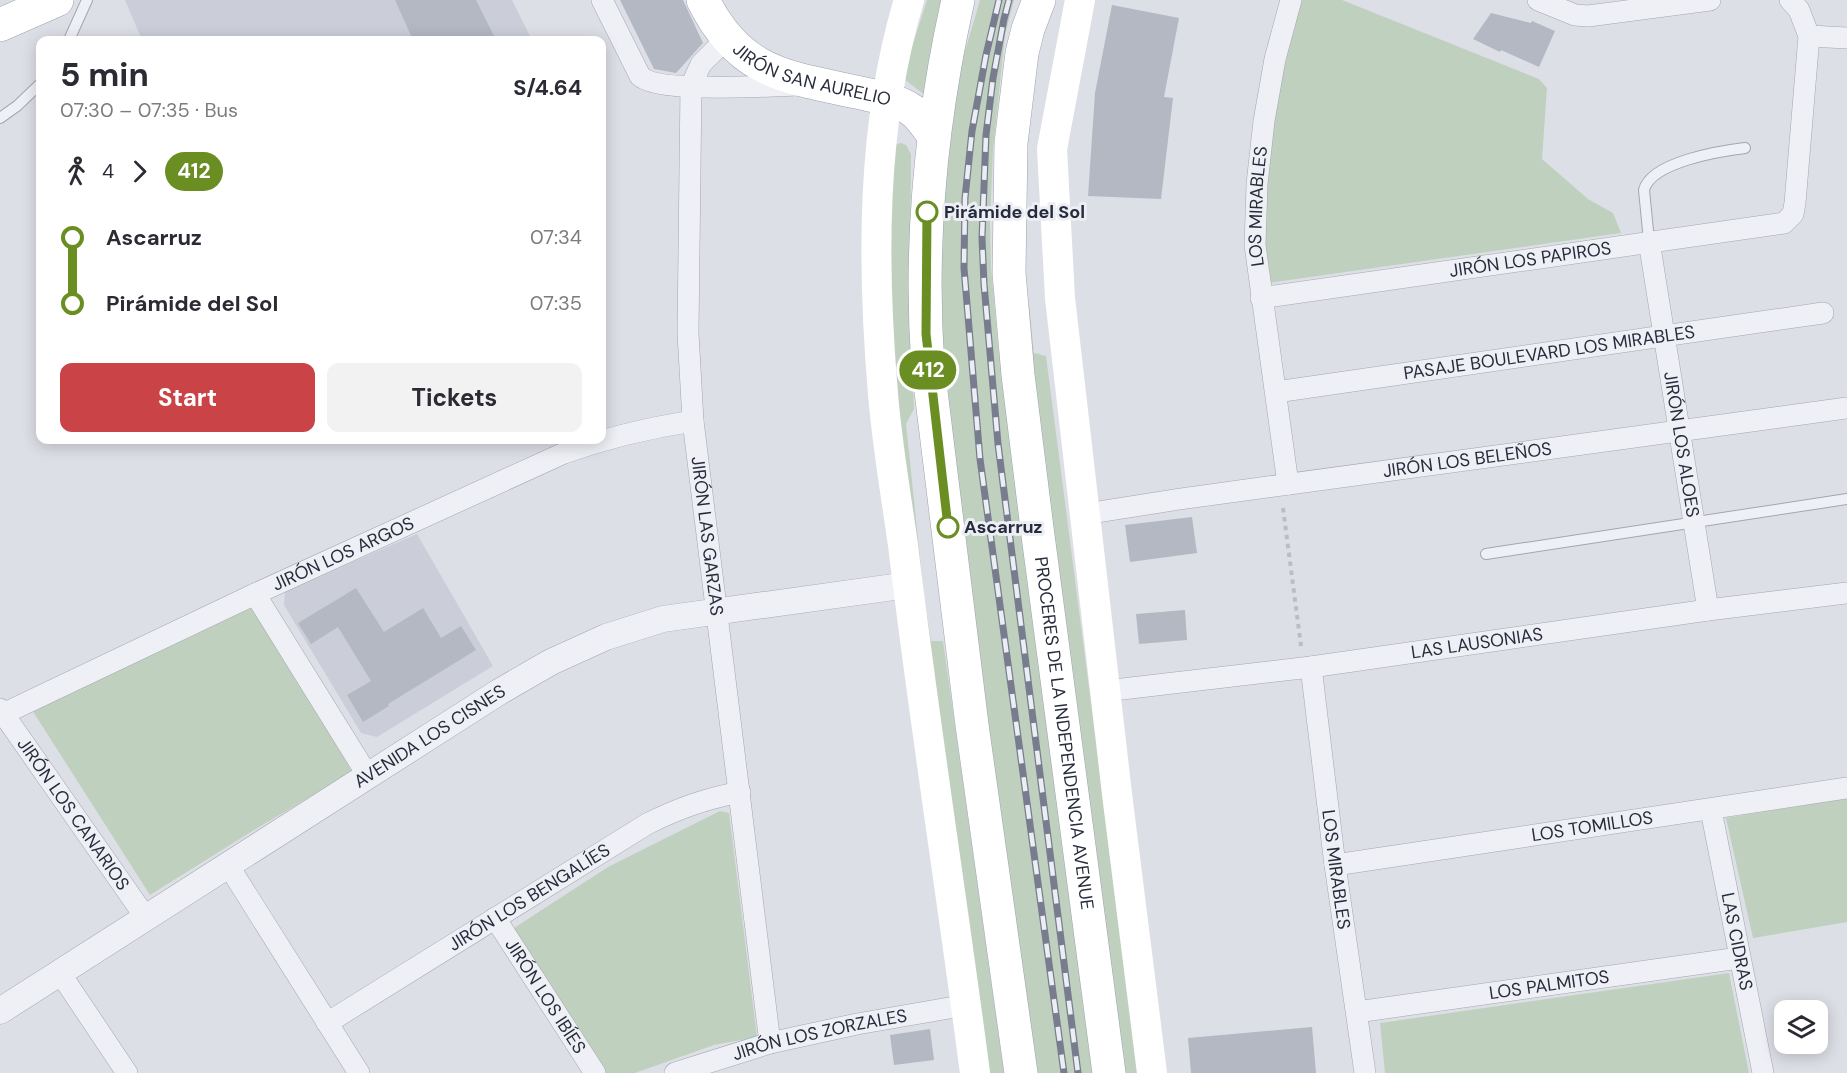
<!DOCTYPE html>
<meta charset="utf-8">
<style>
body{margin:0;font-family:"DM Sans",sans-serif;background:#f2f2f3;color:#2b2b33;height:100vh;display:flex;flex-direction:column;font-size:22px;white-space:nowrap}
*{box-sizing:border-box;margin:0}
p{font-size:20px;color:#7c7c81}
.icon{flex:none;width:33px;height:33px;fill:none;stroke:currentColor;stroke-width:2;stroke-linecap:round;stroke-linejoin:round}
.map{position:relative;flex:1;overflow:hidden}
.sheet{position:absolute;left:36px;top:36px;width:570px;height:408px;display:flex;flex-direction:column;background:#fff;border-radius:12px;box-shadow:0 3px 15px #0003}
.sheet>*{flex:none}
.badge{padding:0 12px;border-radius:20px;font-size:21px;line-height:39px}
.tools{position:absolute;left:1774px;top:1000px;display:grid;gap:12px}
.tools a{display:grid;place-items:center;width:54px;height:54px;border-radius:12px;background:#fff;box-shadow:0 3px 15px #0003;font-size:30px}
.map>.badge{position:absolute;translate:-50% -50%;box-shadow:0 0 0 3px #fff}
.legs{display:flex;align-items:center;gap:9px;height:66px;padding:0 24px;font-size:20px}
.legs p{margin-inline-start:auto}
.overview{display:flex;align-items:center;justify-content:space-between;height:102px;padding:0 24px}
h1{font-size:33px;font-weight:700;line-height:45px}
.primary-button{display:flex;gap:12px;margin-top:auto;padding:12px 24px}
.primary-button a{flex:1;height:69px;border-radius:12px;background:#c94347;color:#fff;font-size:24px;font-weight:700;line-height:69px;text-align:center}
.primary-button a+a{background:#f2f2f3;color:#2b2b33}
ul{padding:0 24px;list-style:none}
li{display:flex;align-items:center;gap:21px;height:66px;font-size:22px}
li i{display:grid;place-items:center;width:9px;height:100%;margin:0 8px;background:currentColor}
li i::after{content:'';width:15px;height:15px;margin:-8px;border:4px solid;border-radius:50%;background:#fff}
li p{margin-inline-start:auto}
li:first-child i{background:linear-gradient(#0000 50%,currentColor 0)}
li:last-child i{background:linear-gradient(currentColor 50%,#0000 0)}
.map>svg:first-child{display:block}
.built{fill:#cbced8}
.green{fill:#c0d0be}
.building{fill:#b4b8c3}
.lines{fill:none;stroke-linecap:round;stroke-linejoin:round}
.service-casing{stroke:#a3a6b0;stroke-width:12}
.minor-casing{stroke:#a3a6b0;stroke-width:22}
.tertiary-casing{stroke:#a3a6b0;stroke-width:27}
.primary-casing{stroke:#9ca2b1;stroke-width:34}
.path{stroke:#bbbdc5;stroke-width:4;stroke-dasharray:4.5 4.5;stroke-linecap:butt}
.service{stroke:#eff0f5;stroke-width:10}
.minor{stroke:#eff0f5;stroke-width:21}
.tertiary{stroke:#eff0f5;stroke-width:26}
.secondary{stroke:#fff;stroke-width:30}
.primary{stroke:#fff;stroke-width:33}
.rail-casing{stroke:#777d8f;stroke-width:7}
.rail{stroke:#eceef4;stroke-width:4.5;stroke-dasharray:14;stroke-linecap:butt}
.line-1-casing{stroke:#fff;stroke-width:14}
.line-1{stroke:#6b8e23;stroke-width:9}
.stop-1-dot{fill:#fff;stroke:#6b8e23;stroke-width:3}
.labels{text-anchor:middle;stroke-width:6;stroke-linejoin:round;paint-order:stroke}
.street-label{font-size:18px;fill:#272c3c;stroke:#eceef4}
.stop-label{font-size:18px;font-weight:bold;fill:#272c3c;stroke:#eceef4;text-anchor:start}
</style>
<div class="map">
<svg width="1847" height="1073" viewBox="0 0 1847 1073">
<rect width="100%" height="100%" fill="#dddfe6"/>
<g class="built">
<polygon points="125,0 512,0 532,40 142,40"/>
<polygon points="417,534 493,666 377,737 361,733 284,605 285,591"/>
</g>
<g class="green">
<polygon points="927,0 944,0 925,95 904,79 903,75"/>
<polygon points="980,0 1014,0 1005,35 993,150 990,223 991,266 998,345 1097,1073 1031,1073 941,366 939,257 948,144 963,58"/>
<path d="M1302,0H1342L1539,79L1547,88L1542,159L1588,199L1613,213L1621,233L1268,283C1267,265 1264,246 1264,228C1264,150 1281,74 1302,0Z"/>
<polygon points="901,143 906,145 911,154 910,316 914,409 906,424 924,595 931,641 943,641 1004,1073 985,1073 897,431 888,217 895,145"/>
<polygon points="1029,303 1034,353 1046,356 1139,1073 1125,1073 1027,335"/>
<polygon points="248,604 303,686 352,772 254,830 150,895 32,710"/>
<polygon points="1847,798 1847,922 1753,938 1726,818"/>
<polygon points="720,811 729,813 757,1037 714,1045 635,1073 606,1073 514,928 608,867"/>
<polygon points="1729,973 1749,1073 1385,1073 1380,1023"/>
</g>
<g class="building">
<polygon points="395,0 476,0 496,40 413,40"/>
<polygon points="620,0 683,0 703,43 676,73 654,69"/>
<polygon points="1112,5 1179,18 1164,97 1173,98 1161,199 1088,196 1095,93"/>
<polygon points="1491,13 1531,23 1532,21 1555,31 1539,67 1501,50 1500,52 1473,39"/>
<polygon points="1192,517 1197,553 1130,562 1125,525"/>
<polygon points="356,588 384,632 423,608 441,638 461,626 476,650 388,704 389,706 363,722 347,695 371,681 338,627 311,644 298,623"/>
<polygon points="1185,610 1187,640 1139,644 1136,614"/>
<polygon points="1312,1027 1316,1073 1191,1073 1188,1038"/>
<polygon points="930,1029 934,1060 894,1065 890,1035"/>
</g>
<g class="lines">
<g class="service-casing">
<g id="service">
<polyline points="69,40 87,0"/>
<polyline points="0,118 17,106 40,84"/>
<path d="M1649,241L1644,190C1651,162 1720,151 1745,148"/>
<polyline points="1486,554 1847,499"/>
</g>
</g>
<g class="minor-casing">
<g id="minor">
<path d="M602,0L640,76C656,93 769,86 796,85"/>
<polyline points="1538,0 1575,15 1588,16 1710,0"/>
<polyline points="1809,36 1847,38"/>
<path id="s1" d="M727,38L701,64L691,86L688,333L693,421L770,1043"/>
<path id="s2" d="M1649,241L1708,610"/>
<path id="s3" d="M1261,298L1784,223L1793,214L1795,203L1809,36L1799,10L1790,0"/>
<path id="s4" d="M1276,392L1823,313"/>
<path id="s5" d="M1288,484L1255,245L1257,184L1264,121L1275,59L1291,0"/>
<path id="s6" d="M1085,514L1180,499L1847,408"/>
<polyline points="255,594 368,776"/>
<path id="s7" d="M1311,667L1335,865L1365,1073"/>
<path id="s8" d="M1105,691L1311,667L1708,610L1847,593"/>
<path id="s9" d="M0,709L146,918"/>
<path id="s10" d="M3,714L255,594L564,453C606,438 648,428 693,421"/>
<path id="s11" d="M1711,810L1763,1073"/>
<polyline points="228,865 359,1073"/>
<path id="s12" d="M1335,865L1847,788"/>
<path id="s13" d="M495,918L595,1073"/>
<polyline points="60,973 127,1073"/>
<path id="s14" d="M1357,1012L1739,958"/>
<path id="s15" d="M327,1023L647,824C679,808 705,799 740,792"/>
<path id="s16" d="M675,1073L770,1043L857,1024L966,1005"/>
</g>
</g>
<g class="tertiary-casing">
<g id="tertiary">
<path id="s17" d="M0,1011L499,692L551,662L606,637L663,619L908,585"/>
</g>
</g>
<g class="primary-casing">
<g id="primary">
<path id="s18" d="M703,0C740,75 788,77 861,93C878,97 898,100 913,111C921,117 927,127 934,136"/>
<path d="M958,0C931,121 919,243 928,367L972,725L1021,1073"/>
<path id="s19" d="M1039,0L1028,29L1022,53L1011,143L1009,273L1018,375L1037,528L1109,1073"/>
<polyline points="0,25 57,0"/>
</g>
</g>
<polyline class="path" points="1283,508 1301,646"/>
<use href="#service" class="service"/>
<use href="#minor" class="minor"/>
<use href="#tertiary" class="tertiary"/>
<g class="secondary">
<path d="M909,0C871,126 872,264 883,394C887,444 896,495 903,545C924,721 952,897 975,1073"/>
<polyline points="1080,0 1052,149 1060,298 1117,794 1152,1073"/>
</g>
<use href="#primary" class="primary"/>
<g class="rail-casing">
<g id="rail">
<polyline points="999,0 986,55 972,131 965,198 964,268 980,459 1064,1073"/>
<polyline points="1009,0 1004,19 993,78 986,135 982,238 984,284 998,444 1078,1073"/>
</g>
</g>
<use href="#rail" class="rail"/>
</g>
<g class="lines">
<g class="line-1-casing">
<polyline id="line-1" points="927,212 926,334 948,527"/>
</g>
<use href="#line-1" class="line-1"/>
</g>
<g class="stop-1-dot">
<circle cx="927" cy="212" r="10"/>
<circle cx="948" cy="527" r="10"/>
</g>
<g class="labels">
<g class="street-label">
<text dy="6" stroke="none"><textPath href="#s18" startOffset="140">JIRÓN SAN AURELIO</textPath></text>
<text dy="6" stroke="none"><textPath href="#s5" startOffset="280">LOS MIRABLES</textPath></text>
<text dy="6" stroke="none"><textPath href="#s3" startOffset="272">JIRÓN LOS PAPIROS</textPath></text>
<text dy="6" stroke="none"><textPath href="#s4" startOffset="276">PASAJE BOULEVARD LOS MIRABLES</textPath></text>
<text dy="6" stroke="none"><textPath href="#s2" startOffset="206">JIRÓN LOS ALOES</textPath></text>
<text dy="6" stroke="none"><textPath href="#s6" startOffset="386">JIRÓN LOS BELEÑOS</textPath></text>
<text dy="6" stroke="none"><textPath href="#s1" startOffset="512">JIRÓN LAS GARZAS</textPath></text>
<text dy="6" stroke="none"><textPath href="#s10" startOffset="376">JIRÓN LOS ARGOS</textPath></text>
<text dy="6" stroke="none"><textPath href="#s8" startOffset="375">LAS LAUSONIAS</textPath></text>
<text dy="6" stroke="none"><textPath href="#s19" startOffset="740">PROCERES DE LA INDEPENDENCIA AVENUE</textPath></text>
<text dy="6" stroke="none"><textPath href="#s17" startOffset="510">AVENIDA LOS CISNES</textPath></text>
<text dy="6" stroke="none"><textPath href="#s9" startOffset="128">JIRÓN LOS CANARIOS</textPath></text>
<text dy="6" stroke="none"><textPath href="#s12" startOffset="260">LOS TOMILLOS</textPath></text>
<text dy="6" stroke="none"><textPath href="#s7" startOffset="204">LOS MIRABLES</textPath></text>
<text dy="6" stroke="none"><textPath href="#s15" startOffset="238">JIRÓN LOS BENGALÍES</textPath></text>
<text dy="6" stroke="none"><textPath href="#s11" startOffset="134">LAS CIDRAS</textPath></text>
<text dy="6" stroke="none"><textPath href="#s14" startOffset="194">LOS PALMITOS</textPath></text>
<text dy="6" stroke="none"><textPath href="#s13" startOffset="93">JIRÓN LOS IBÍES</textPath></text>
<text dy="6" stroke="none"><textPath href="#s16" startOffset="150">JIRÓN LOS ZORZALES</textPath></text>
</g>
<g class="stop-label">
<text x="944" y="218">Pirámide del Sol</text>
<text x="964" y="533">Ascarruz</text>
</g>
</g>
</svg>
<div class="tools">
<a><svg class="icon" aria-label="layers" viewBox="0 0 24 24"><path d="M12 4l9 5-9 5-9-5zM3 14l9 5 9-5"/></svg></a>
</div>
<b class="badge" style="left:928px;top:370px;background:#6b8e23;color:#fff">412</b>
<section class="sheet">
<div class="overview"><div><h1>5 min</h1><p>07:30 – 07:35 · Bus</p></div><b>S/4.64</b></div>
<div class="legs"><svg class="icon" aria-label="walk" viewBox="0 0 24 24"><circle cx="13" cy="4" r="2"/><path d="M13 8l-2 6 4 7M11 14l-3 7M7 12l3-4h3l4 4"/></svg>4<svg class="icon" aria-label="forward" viewBox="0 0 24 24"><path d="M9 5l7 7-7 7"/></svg><b class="badge" style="background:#6b8e23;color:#fff">412</b></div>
<ul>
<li><i style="color:#6b8e23"></i><b>Ascarruz</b><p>07:34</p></li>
<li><i style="color:#6b8e23"></i><b>Pirámide del Sol</b><p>07:35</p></li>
</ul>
<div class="primary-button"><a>Start</a><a>Tickets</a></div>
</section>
</div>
